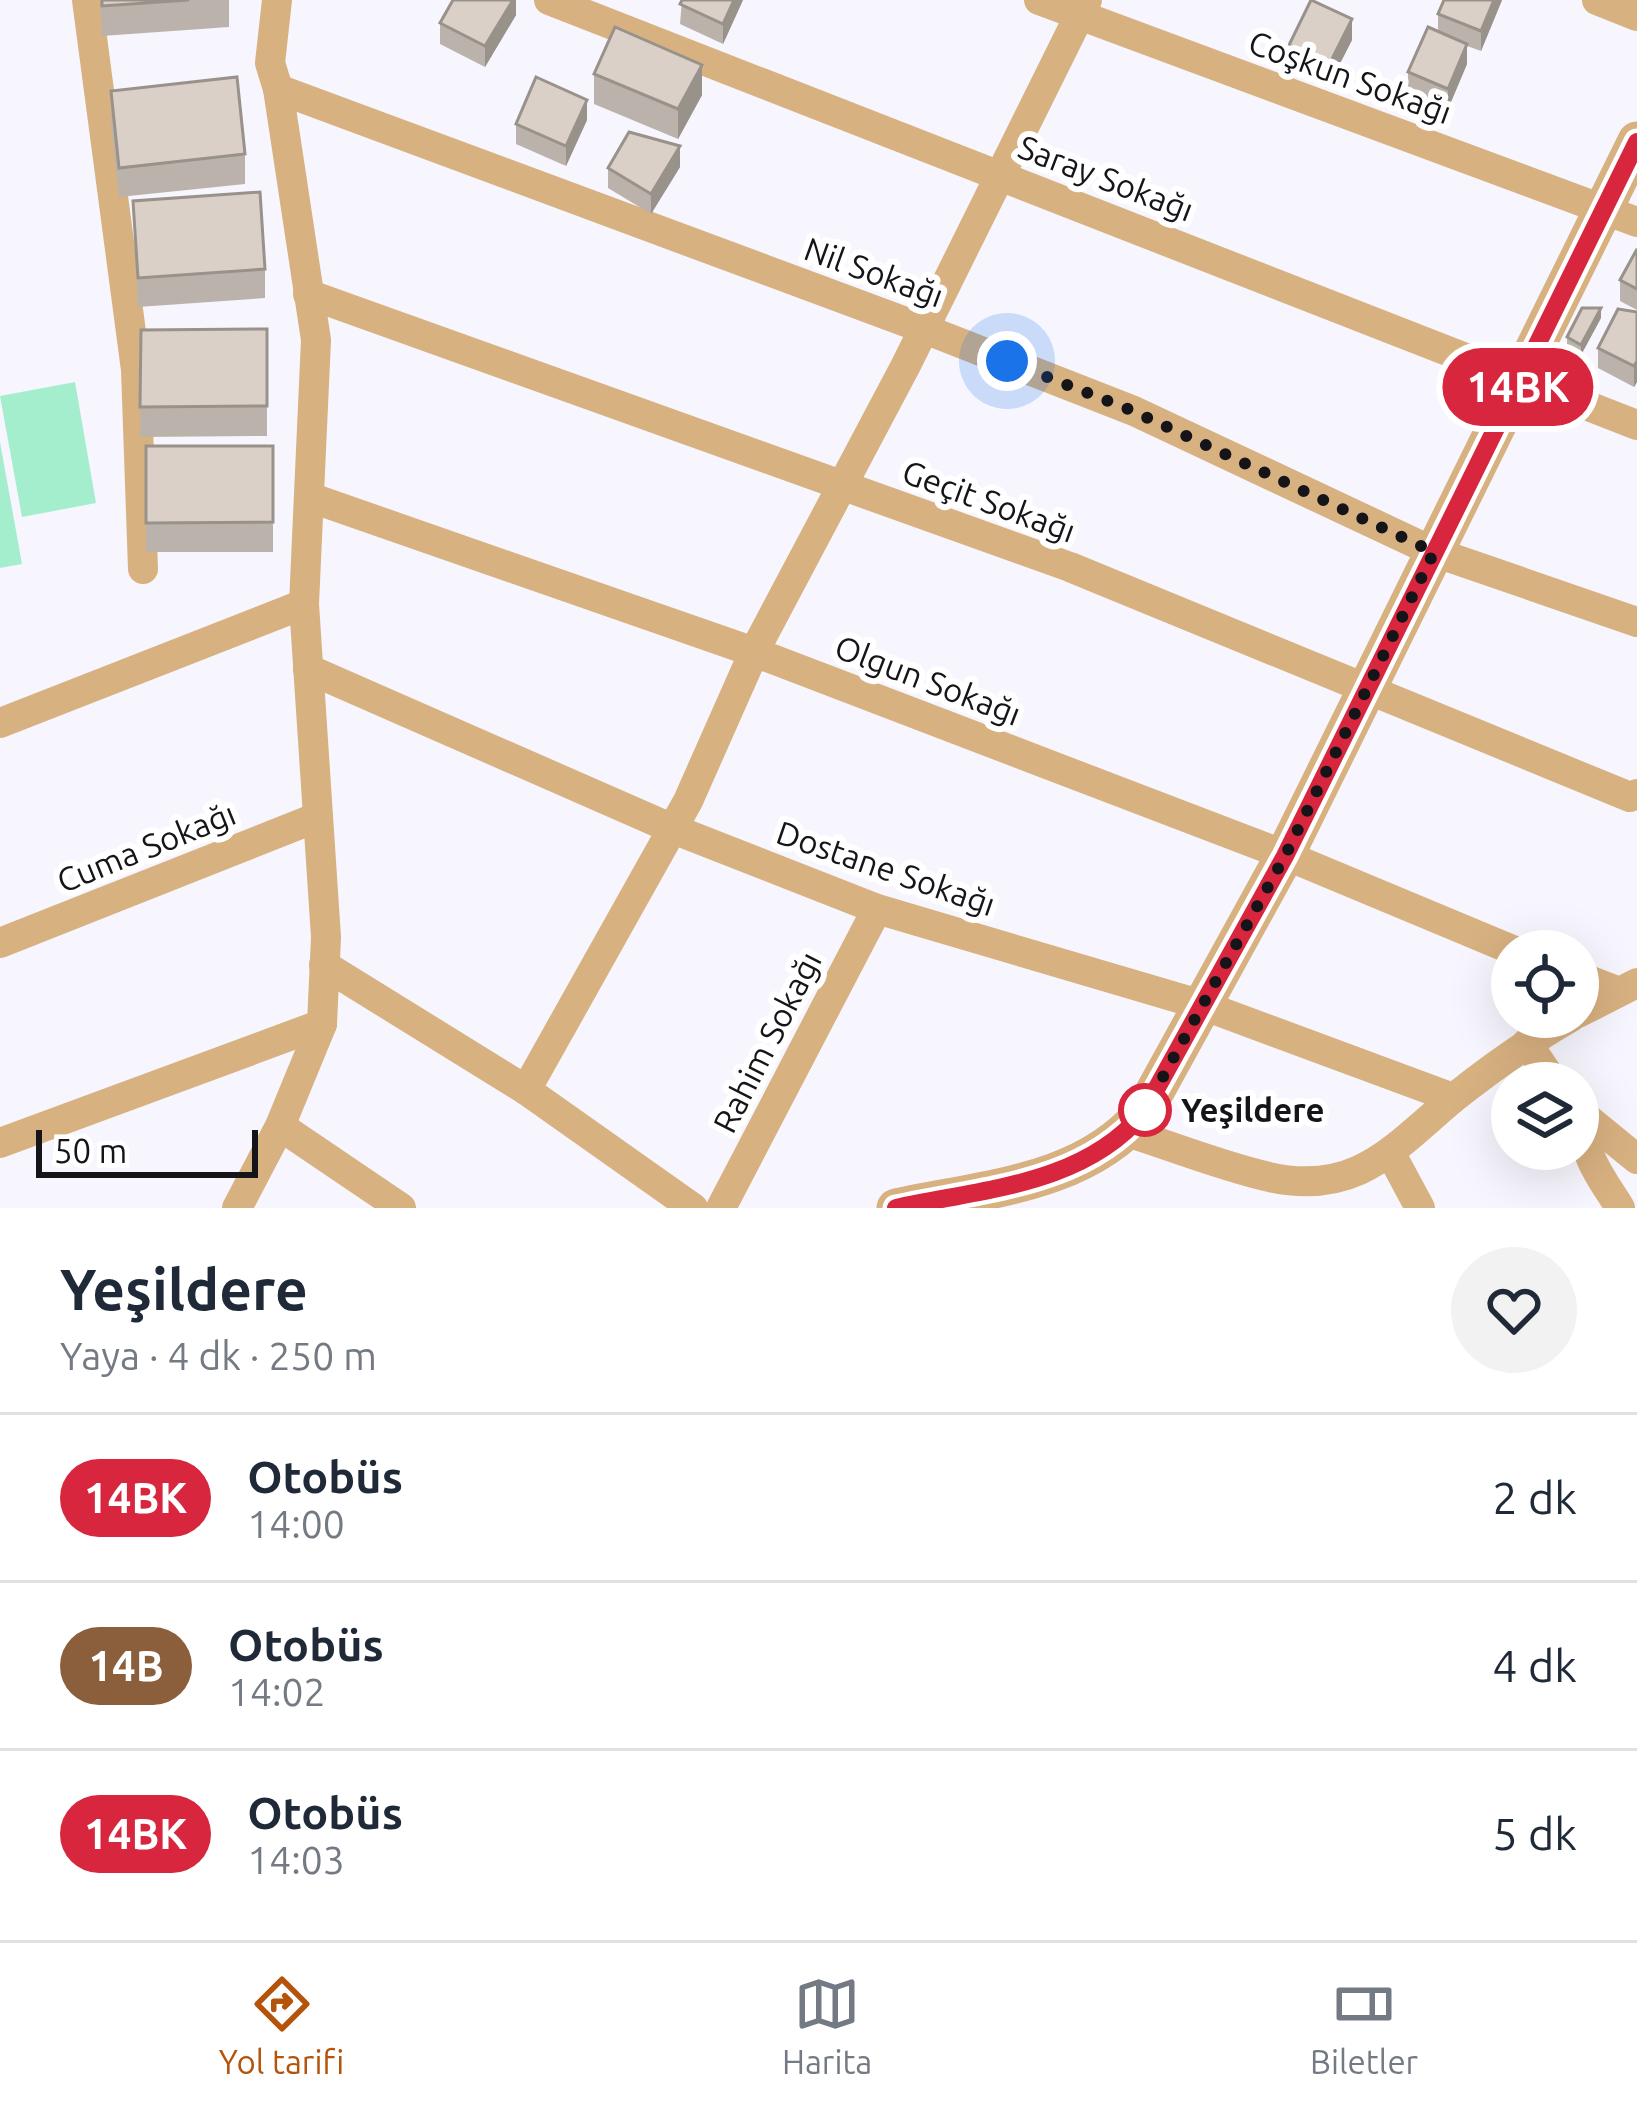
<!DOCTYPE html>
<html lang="tr">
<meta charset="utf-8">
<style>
body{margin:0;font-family:Ubuntu,sans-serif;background:#f2f2f3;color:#1f2937;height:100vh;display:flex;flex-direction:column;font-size:45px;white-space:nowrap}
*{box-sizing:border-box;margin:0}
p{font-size:39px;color:#747a83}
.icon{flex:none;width:66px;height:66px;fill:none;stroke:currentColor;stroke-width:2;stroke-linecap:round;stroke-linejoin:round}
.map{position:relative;height:1208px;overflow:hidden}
.sheet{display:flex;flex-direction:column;background:#fff;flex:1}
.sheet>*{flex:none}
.badge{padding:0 24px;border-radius:39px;font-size:42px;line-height:78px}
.buttons{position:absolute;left:1491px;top:930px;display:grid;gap:24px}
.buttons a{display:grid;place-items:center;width:108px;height:108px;border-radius:50%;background:#fff;box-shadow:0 12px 48px #0002;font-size:60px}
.scale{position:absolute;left:36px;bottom:30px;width:222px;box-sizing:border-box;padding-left:12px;border:6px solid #151419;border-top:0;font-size:33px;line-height:42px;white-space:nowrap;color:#151419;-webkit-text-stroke:9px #fff;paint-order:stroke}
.you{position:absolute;width:60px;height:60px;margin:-30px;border:9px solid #fff;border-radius:50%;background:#1a73e8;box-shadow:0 0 0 18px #1a73e833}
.map>.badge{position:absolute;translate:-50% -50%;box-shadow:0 0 0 6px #fff}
.round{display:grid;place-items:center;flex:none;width:126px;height:126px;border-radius:63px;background:#f2f2f3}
.head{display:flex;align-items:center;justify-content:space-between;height:204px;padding:0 60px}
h1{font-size:57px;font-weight:700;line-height:90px}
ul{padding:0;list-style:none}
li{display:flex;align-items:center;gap:36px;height:168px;padding:0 60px;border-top:3px solid #e0e1e3}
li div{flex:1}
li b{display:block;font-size:45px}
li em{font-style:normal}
li .badge{min-width:132px;font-weight:700;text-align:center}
.dock{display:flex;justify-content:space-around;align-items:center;height:168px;border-top:3px solid #e0e1e3;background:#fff;font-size:33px;color:#747a83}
.dock a{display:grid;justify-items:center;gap:6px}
.dock .active{color:#b45309}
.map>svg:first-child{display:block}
.green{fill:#a5eecd}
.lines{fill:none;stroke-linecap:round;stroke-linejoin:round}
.minor{stroke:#d8b181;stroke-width:30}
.tertiary{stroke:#d8b181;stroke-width:39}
.wall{fill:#bbb3ab}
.shaded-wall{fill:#99928b}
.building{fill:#dad0c7;stroke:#99928b;stroke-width:3}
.line-casing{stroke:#fff;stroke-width:27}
.line{stroke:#d7263d;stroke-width:18}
.walk{stroke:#151419;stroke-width:12;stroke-dasharray:0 21.6}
.stop-dot{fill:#fff;stroke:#d7263d;stroke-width:6}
.labels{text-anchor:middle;stroke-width:12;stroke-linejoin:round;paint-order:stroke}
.street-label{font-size:33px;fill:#151419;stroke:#fff}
.stop-label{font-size:33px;font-weight:bold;fill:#151419;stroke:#fff;text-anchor:start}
</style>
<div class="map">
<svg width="1637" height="1208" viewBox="0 0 1637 1208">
<rect width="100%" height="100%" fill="#f7f6fe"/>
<g class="green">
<polygon points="75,382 96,503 22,517 0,396"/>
<polygon points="0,442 22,564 0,568"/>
</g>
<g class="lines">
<g class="minor">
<polyline points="87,0 136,370 143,569"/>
<polyline points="549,0 1637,425"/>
<polyline points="1039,0 1637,222"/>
<polyline points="1597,0 1637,16"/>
<polyline points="278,89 922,328 1134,411 1434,552 1637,622"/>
<polyline points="308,294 1070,567 1630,797 1637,794"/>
<polyline points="309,497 754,652 1285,855 1515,951"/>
<polyline points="308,669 673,829 877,909 1202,1005 1453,1098"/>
<polyline points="0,723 304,604"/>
<polyline points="0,943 318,817"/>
<polyline points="324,965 526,1090 688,801 754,652 906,365 1087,0"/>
<polyline points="1578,976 1617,991"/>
<polyline points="1578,1013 1637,983"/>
<polyline points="1527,1043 1554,1083"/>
<polyline points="526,1090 693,1208"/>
<path d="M1578,1110L1589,1120C1577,1151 1605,1182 1620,1208"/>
<polyline points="1589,1120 1637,1159"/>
<polyline points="280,1126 401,1208"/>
<path d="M1127,1132C1174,1147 1221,1166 1269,1177C1359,1197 1396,1145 1456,1096C1493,1067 1531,1040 1571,1017"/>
<polyline points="0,1143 322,1024"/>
<polyline points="1391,1154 1420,1208"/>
<polyline points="237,1208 280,1126 322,1024 326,937 304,604 316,340 278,89 270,63 277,0"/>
<polyline points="721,1208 877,909"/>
</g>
<path class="tertiary" d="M896,1208C982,1189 1083,1185 1143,1113L1285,855L1637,141"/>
</g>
<g class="wall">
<polygon points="100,0 229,0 229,27 102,36"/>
<polygon points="516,0 516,15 485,67 440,44 440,23"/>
<polygon points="682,0 743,0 723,44 680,24"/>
<polygon points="1502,0 1481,51 1467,46 1467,64 1448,109 1408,93 1408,72 1438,31 1438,14"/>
<polygon points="1352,40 1329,85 1289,66 1289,45"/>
<polygon points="594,74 702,95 678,139 594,104"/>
<polygon points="111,91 245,154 245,184 119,197 111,121"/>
<polygon points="587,120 566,166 516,144 516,124"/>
<polygon points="680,167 651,214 608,188 608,168"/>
<polygon points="133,201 265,269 265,298 138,307"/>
<polygon points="1637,249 1637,310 1620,301 1620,280"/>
<polygon points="1637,312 1637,382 1634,387 1598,368 1598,348"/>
<polygon points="1601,318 1581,355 1567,347 1567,337"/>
<polygon points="267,329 267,436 140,437 141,330"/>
<rect x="146" y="446" width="127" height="106"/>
</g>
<g class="shaded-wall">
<polygon points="513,0 516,0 516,15 485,67 485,46"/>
<polygon points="734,0 743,0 723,44 723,24"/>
<polygon points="1494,0 1502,0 1481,51 1481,31"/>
<polygon points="1352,19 1352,40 1329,85 1329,65"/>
<polygon points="1467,44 1467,64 1448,109 1448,89"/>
<polygon points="702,65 702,95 678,139 678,109"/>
<polygon points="587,100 587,120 566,166 566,146"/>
<polygon points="680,146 680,167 651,214 651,194"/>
<polygon points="1601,308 1601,318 1581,355 1581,345"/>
<polygon points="1637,361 1637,382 1634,387 1634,366"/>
</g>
<g class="building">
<polygon points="102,0 189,0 102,6"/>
<polygon points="453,0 513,0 485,46 440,23"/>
<polygon points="682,0 734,0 723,24 680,4"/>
<polygon points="1311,0 1352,19 1329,65 1289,45"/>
<polygon points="1444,0 1494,0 1481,31 1438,14"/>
<polygon points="615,27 702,65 678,109 594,74"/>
<polygon points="1428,27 1467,44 1448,89 1408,72"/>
<polygon points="237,77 245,154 119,168 111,91"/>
<polygon points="536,77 587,100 566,146 516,124"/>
<polygon points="629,132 680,146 651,194 608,168"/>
<polygon points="260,192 265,269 138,278 133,201"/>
<polygon points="1637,249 1637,289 1620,280"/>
<polygon points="1582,308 1601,308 1581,345 1567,337"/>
<polygon points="1618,309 1637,312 1637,361 1634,366 1598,348"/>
<polygon points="267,329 267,406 140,407 141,330"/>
<polygon points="146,446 273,446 273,522 146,523"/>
</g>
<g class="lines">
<g class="line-casing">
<path id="line" d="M896,1208C982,1189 1083,1185 1143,1113L1285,856L1637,142"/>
</g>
<use href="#line" class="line"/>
<polyline class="walk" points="1007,361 1133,411 1434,552 1285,856 1143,1113 1145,1110"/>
</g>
<circle class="stop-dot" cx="1145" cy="1110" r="24"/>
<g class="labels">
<g class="street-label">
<text transform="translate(1350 77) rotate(20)" y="12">Coşkun Sokağı</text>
<text transform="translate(1106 178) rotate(21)" y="12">Saray Sokağı</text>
<text transform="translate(874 272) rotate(20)" y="12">Nil Sokağı</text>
<text transform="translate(989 501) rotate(20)" y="12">Geçit Sokağı</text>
<text transform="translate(928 680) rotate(21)" y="12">Olgun Sokağı</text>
<text transform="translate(146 847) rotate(-22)" y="12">Cuma Sokağı</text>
<text transform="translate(886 868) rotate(19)" y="12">Dostane Sokağı</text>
<text transform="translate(767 1042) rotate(-63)" y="12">Rahim Sokağı</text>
</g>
<g class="stop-label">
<text x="1181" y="1122">Yeşildere</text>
</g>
</g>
</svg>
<div class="buttons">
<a><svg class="icon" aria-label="locate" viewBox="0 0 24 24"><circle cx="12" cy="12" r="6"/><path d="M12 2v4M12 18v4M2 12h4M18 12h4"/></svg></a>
<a><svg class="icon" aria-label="layers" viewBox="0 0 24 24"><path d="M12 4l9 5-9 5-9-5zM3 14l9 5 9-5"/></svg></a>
</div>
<div class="scale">50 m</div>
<div class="you" style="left:1007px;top:361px"></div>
<b class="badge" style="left:1518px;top:387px;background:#d7263d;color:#fff">14BK</b>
</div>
<section class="sheet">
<div class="head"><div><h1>Yeşildere</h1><p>Yaya · 4 dk · 250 m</p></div><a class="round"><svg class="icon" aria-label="heart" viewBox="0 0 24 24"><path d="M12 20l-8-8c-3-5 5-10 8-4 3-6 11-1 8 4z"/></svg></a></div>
<ul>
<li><span class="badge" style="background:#d7263d;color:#fff">14BK</span><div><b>Otobüs</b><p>14:00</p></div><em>2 dk</em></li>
<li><span class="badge" style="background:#8b5e3c;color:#fff">14B</span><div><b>Otobüs</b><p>14:02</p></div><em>4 dk</em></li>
<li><span class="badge" style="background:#d7263d;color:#fff">14BK</span><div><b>Otobüs</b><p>14:03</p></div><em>5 dk</em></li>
</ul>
</section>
<nav class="dock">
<a class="active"><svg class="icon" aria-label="directions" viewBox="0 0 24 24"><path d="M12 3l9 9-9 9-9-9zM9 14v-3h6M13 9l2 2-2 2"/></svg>Yol tarifi</a>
<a><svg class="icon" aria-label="map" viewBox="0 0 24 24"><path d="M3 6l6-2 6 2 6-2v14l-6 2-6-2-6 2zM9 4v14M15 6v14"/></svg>Harita</a>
<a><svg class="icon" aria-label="tickets" viewBox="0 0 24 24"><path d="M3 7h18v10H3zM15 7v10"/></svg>Biletler</a>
</nav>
